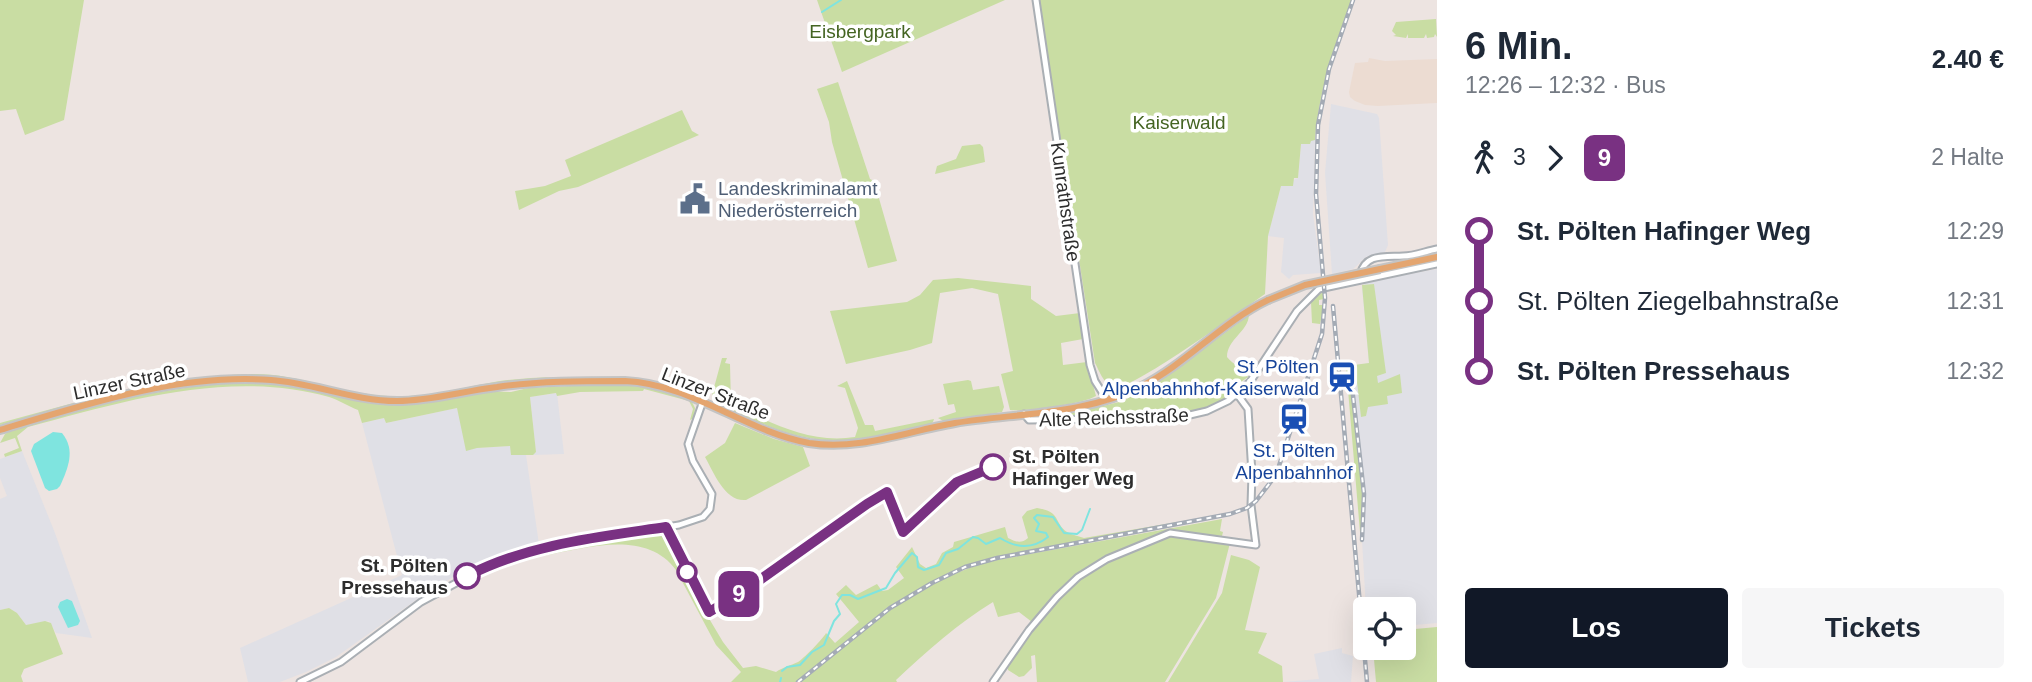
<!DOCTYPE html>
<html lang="de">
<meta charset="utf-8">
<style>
body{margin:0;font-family:Helvetica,sans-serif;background:#f6f6f7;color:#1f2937;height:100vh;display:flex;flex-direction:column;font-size:26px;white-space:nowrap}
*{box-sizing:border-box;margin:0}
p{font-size:23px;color:#747a83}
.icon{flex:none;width:38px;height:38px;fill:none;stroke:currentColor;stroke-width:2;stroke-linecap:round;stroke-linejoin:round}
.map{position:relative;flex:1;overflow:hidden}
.drawer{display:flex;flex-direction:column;background:#fff;width:595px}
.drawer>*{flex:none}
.badge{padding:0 14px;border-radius:10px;font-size:24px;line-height:46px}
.controls{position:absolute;left:1353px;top:597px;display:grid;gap:14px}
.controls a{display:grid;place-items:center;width:63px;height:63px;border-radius:7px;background:#fff;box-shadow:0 7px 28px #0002;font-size:35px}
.map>.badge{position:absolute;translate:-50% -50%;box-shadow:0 0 0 4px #fff}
.legs{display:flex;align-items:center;gap:10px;height:77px;padding:0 28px;font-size:23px}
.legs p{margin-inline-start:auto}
.headline{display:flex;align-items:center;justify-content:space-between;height:119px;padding:0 28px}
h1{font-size:38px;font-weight:700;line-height:52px}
.button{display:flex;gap:14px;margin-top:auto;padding:14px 28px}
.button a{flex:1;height:80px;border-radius:7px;background:#111827;color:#fff;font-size:28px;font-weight:700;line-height:80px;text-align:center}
.button a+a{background:#f6f6f7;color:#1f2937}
ul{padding:0 28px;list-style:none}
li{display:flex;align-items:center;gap:24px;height:70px;font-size:26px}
li i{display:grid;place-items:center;width:10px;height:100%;margin:0 9px;background:currentColor}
li i::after{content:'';width:18px;height:18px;margin:-9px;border:5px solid;border-radius:50%;background:#fff}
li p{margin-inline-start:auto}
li:first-child i{background:linear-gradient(#0000 50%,currentColor 0)}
li:last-child i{background:linear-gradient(currentColor 50%,#0000 0)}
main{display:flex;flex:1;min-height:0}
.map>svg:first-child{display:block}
.industrial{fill:#e0e0e6}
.education{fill:#ecdcd2}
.green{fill:#c9dda3}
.water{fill:#7fe4df}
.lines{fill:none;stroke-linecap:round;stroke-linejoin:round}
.stream{stroke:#7fe4df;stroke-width:2}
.tertiary-casing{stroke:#aaafb4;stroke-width:9}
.primary-casing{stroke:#c4c4c4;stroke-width:10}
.tertiary{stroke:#fff;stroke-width:5}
.primary{stroke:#e4a56f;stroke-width:6}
.rail-casing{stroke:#a4abb5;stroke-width:4.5}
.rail{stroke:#fff;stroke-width:2;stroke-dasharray:5;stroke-linecap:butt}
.primary-bridge-casing{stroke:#c4c4c4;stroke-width:10;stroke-linecap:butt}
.primary-bridge{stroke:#e4a56f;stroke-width:6}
.line-1-casing{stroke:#fff;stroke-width:16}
.line-1{stroke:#793182;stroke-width:10}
.stop-1-dot{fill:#fff;stroke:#793182;stroke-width:3.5}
.labels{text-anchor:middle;stroke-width:7;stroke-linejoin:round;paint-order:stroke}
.park-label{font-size:19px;fill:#446422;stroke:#fff}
.service-label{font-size:19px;fill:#4e5e75;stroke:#fff;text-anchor:start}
.street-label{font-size:19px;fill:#2d2d2d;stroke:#fff}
.transit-label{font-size:19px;fill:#164399;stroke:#fff;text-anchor:end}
.stop-label{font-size:19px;font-weight:bold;fill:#2d2d2d;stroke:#fff;text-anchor:start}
</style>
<main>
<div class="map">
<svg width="1437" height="682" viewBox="0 0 1437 682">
<rect width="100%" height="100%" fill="#ede4e1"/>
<g class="industrial">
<polygon points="1331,104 1377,114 1379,118 1388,245 1385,252 1366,257 1353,269 1332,274 1325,173"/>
<polygon points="1310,140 1315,140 1313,214 1321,273 1293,275 1289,279 1281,272 1284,238 1268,236 1281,186 1298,178 1301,144"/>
<polygon points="1437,269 1437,623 1404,626 1404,609 1366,609 1357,454 1346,367 1369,363 1362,288 1366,282"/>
<polygon points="557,393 564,454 533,455 536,452 530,397"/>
<polygon points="457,408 477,448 511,446 511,455 526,455 539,544 458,574 416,600 336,657 306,672 280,682 248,682 240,648 402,575 362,423 384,418 386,423"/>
<polygon points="22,451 55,533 92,638 56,633 49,621 26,625 17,613 9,608 0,610 0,499 7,496 0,478 0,459"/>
<polygon points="1342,648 1342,653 1353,656 1351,682 1283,682 1319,679 1314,654"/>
</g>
<polygon class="education" points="1369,58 1385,61 1437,59 1437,103 1378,106 1365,105 1355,101 1350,97 1349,92 1355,63 1368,62"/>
<g class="green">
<polygon points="0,0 84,0 64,120 25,135 16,109 0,111"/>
<polygon points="817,0 1005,0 842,72"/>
<path d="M1039,0H1352C1334,46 1319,91 1315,140L1311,141L1310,144H1301L1298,178H1294L1293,186H1281L1268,236L1265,294C1243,309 1134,389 1116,387C1104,386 1100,372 1095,363Z"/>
<polygon points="1436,19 1437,37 1435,34 1434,37 1427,38 1426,34 1424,38 1408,38 1408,34 1406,38 1393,36 1396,35 1392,31 1396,22"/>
<polygon points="838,82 870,179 874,181 897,261 868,268 832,142 829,122 817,89"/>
<polygon points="682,110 692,131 699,135 578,187 559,191 519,210 515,191 545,186 571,176 565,160"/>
<polygon points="980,144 983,147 985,162 935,174 937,166 956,159 962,146"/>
<path d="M958,278L1031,286V299L1056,316L1080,313L1083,339L1061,343L1063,365L1087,362L1096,396C1083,404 1024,412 1010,410L1001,374L1013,371L998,294L972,288L940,293L932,343L910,350L846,364L830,311L907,302L920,295L933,280Z"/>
<polygon points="1374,284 1386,373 1377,376 1378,383 1400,374 1402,393 1387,396 1388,404 1368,407 1366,416 1361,417 1356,373 1350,373 1362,493 1361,544 1346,366 1369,363 1362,285"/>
<polygon points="1324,291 1324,299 1319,300 1319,305 1324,305 1320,324 1312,323 1311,302"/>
<path d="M1249,315C1248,332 1227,339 1227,357C1233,365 1244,368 1248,377L1228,391L1227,397L1211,406L1185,412L1047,417V415L1099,407L1123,401L1164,378Z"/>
<path d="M722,358H727L725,363L730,364L731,404C772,423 809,444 855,437L858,428L845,388L837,386L847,381L865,425H873L875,431L934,419L933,422L930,425C858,441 823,452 754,420C741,414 726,409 714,401L712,395Z"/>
<path d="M251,374C298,373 341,394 388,396C420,398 452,390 484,384C506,379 530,378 553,377L425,396L397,398L358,395L299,381L213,379L72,405L0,425V423C83,400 165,377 251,374Z"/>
<polygon points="968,380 971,381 973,390 999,386 1004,407 1002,412 945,422 938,418 956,412 954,404 948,405 943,384"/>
<path d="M254,382L280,384L356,400L396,404L487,391L511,392L528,388L613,384L659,389L691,400L695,408L694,418L690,420L693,409L689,401L644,389L643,391L580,392L557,396L556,393L530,397L536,452L533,455H511L510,446L477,448L466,451L457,408L386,423L384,418L362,423L358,410C348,406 339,400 329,397C229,369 124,401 28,427L17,436L22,451L5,457L4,454L19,448L15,438L0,443L5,434L12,430C91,404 170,385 254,382Z"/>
<path d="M735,423L774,439L803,447L810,466L746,500C725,502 714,473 705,457L725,443Z"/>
<path d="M1037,508C1062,512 1053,522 1067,532C1072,535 1079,536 1084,538L1224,514L996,557L950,572L889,607L796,682H731L741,672L716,645L676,570C646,529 586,548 543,556L594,540L662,531L666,533L701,605L723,642L743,668L756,666L776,672C783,667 790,666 798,662C802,660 824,638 826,633L835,643L859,622L836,594L846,585L856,595L877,584L882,591L888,590L904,578L896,567L912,547L920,564L926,568L936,564L942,553L953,547L954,542L1005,527L1008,538C1016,542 1021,544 1028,538L1022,517L1027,511Z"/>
<path d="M1222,519L1220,531L1223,532L1222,536L1170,531L1116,552L1084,570L1032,622L1019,612L998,617L993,602C957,624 927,651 896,680L897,682H801C860,632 919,578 997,560Z"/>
<path d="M1170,536L1230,543L1216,598L1165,682H1037L1035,655L1031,656L1032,668L1024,676L1019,677L1008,670L1007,665C1029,633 1053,598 1085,575C1111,557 1141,548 1170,536Z"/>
<polygon points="1231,555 1249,560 1260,567 1245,630 1267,633 1258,653 1282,666 1283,682 1168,682 1222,593"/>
<polygon points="9,608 17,613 26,625 45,621 51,623 63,654 24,669 21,676 23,682 0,682 0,610"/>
<polygon points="1437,627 1437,682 1376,682 1373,648 1404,648 1404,630"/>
</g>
<g class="water">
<path d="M53,432L62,433C76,450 68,468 60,486L57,489L49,491L45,488L31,451L34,444Z"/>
<polygon points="67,599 72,601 80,621 78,625 68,628 58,607 60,602"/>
</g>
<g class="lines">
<g class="stream">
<polyline points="822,12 841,0"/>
<path d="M782,671L787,667L800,665L812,652L824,645L834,621L840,614L836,604L842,595H850L858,599L886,588L895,573L912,553L917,557L918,567L924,570L939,565L946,553L958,549L973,537L978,538L986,544L1000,538C1016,548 1033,549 1048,537L1046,533L1036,531L1039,524L1034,518L1037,515L1053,517L1064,533L1077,534L1082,530L1090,509"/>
<polyline points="780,682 781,678"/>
</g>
<g class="tertiary-casing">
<g id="tertiary">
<polyline points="1036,0 1090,365 1095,381 1107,400"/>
<path d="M1360,275C1365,253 1385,257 1403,256C1414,256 1426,251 1437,249"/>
<polyline points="1024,414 1029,420 1177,418 1207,411 1228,401 1250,382 1297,311 1319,289 1437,264"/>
<polyline points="300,682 341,662 421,602 482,569 554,545 679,525 703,517 710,509 712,494 693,461 688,444 703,401"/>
<polyline points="993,682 1029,630 1057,597 1078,577 1107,559 1170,533 1256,545 1251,505 1252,474 1248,409 1237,394"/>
</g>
</g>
<g class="primary-casing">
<g id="primary">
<polyline points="1380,269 1437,257"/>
<path d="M0,430C86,404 180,373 271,380C314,383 354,401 397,401C431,401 463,391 497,387C539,381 582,381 625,381C692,384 744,431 809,443C859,451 907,431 955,423C1016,413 1086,415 1142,386C1187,363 1222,322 1268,300"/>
</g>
</g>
<use href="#tertiary" class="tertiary"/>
<use href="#primary" class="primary"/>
<g class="rail-casing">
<g id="rail">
<polyline points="1333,306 1367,682"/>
<polyline points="1351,378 1364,494 1362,540"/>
<polyline points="798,682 890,608 932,583 965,567 997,558 1230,514 1247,508 1256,501 1276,475 1322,334 1325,298 1316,194 1318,125 1329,69 1353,0"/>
</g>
</g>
<use href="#rail" class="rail"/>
<g class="primary-bridge-casing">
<polyline id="primary-bridge" points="1268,300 1305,285 1380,269"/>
</g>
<use href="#primary-bridge" class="primary-bridge"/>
</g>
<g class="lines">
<g class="line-1-casing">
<path id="line-1" d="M467,576C529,544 599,537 666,527L709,612L740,594L867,504L887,492L903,532L957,482L993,467"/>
</g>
<use href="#line-1" class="line-1"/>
</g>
<defs>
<g id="civic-bare" transform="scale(2.415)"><path d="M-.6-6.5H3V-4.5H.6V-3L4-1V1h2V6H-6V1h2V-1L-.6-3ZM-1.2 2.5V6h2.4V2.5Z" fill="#5c6f8a" stroke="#fff" stroke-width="2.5" paint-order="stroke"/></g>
<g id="station-bare" transform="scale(2.415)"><path d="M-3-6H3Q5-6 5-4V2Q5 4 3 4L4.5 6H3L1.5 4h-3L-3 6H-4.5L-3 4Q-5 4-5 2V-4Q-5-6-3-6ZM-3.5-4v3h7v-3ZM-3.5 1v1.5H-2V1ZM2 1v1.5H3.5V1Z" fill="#1a4fb4" stroke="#fff" stroke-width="2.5" paint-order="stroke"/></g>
</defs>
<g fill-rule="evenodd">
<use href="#civic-bare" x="695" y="199"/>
<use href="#station-bare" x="1342" y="377"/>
<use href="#station-bare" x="1294" y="419"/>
</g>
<g class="stop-1-dot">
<circle cx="993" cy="467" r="12"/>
<circle cx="687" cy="572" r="9"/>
<circle cx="467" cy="576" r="12"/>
</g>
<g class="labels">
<g class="park-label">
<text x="860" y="38">Eisbergpark</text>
<text x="1179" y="129">Kaiserwald</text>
</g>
<g class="service-label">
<text x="718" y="195">Landeskriminalamt<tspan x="718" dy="22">Niederösterreich</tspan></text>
</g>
<g class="street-label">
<text transform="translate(1066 202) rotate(82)" y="7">Kunrathstraße</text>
<text transform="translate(129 381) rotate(-12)" y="7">Linzer Straße</text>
<text transform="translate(716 393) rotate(21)" y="7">Linzer Straße</text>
<text transform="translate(1114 417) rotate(-2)" y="7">Alte Reichsstraße</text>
</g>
<g class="transit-label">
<text x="1319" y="373">St. Pölten<tspan x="1319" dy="22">Alpenbahnhof-Kaiserwald</tspan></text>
<text x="1294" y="457" text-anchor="middle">St. Pölten<tspan x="1294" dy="22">Alpenbahnhof</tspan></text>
</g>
<g class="stop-label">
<text x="1012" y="463">St. Pölten<tspan x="1012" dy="22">Hafinger Weg</tspan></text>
<text x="448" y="572" text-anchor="end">St. Pölten<tspan x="448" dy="22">Pressehaus</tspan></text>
</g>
</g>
</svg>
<div class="controls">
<a><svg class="icon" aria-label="locate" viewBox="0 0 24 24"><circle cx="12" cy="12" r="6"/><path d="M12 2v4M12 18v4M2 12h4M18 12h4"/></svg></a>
</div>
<b class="badge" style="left:739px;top:594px;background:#793182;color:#fff">9</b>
</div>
<section class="drawer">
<div class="headline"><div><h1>6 Min.</h1><p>12:26 – 12:32 · Bus</p></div><b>2.40 €</b></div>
<div class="legs"><svg class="icon" aria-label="walk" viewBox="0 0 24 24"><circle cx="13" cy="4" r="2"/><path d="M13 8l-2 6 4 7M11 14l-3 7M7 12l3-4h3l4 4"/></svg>3<svg class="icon" aria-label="forward" viewBox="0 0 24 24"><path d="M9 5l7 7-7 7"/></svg><b class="badge" style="background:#793182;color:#fff">9</b><p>2 Halte</p></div>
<ul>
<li><i style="color:#793182"></i><b>St. Pölten Hafinger Weg</b><p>12:29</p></li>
<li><i style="color:#793182"></i><span>St. Pölten Ziegelbahnstraße</span><p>12:31</p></li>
<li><i style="color:#793182"></i><b>St. Pölten Pressehaus</b><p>12:32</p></li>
</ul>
<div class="button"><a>Los</a><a>Tickets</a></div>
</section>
</main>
